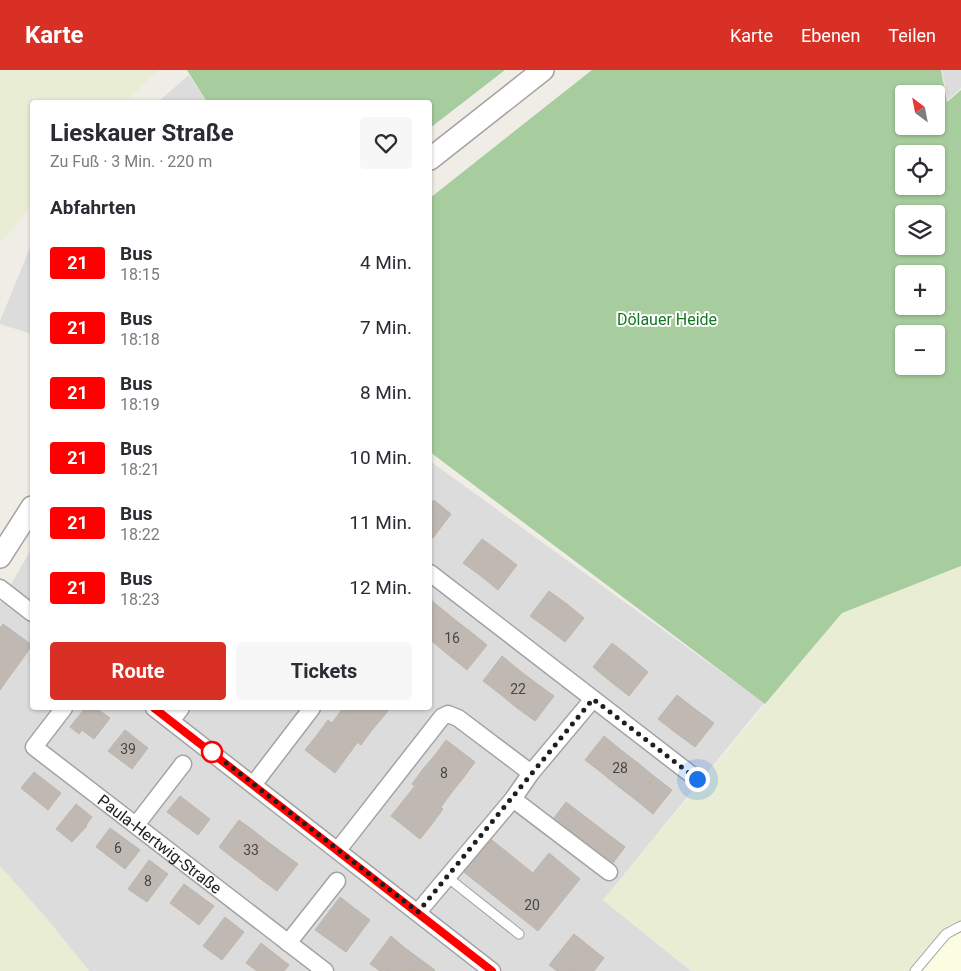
<!DOCTYPE html>
<html lang="de">
<meta charset="utf-8">
<style>
body{margin:0;font-family:Roboto,sans-serif;background:#f7f7f7;color:#2b2b33;height:100vh;display:flex;flex-direction:column;font-size:19px;white-space:nowrap}
*{box-sizing:border-box;margin:0}
p{font-size:16px;color:#7c7c81}
.icon{flex:none;width:28px;height:28px;fill:none;stroke:currentColor;stroke-width:2;stroke-linecap:round;stroke-linejoin:round}
.map{position:relative;flex:1;overflow:hidden}
.panel{position:absolute;left:30px;top:30px;width:402px;height:610px;display:flex;flex-direction:column;background:#fff;border-radius:5px;box-shadow:0 1px 4px #0004}
.panel>*{flex:none}
.badge{padding:0 10px;border-radius:4px;font-size:18px;line-height:32px}
.needle{width:32px;rotate:328deg}
.buttons{position:absolute;left:895px;top:15px;display:grid;gap:10px}
.buttons a{display:grid;place-items:center;width:50px;height:50px;border-radius:5px;background:#fff;box-shadow:0 1px 4px #0004;font-size:25px}
.you{position:absolute;width:25px;height:25px;margin:-12px;border:4px solid #fff;border-radius:50%;background:#1a73e8;box-shadow:0 0 0 8px #1a73e833}
.map>.badge{position:absolute;translate:-50% -50%;box-shadow:0 0 0 2px #fff}
h2{padding:0 20px;font-size:19px;line-height:45px}
.round{display:grid;place-items:center;flex:none;width:52px;height:52px;border-radius:5px;background:#f7f7f7}
.overview{display:flex;align-items:center;justify-content:space-between;height:85px;padding:0 20px}
h1{font-size:24px;font-weight:700;line-height:38px}
.action{display:flex;gap:10px;margin-top:auto;padding:10px 20px}
.action a{flex:1;height:58px;border-radius:5px;background:#d93025;color:#fff;font-size:20px;font-weight:700;line-height:58px;text-align:center}
.action a+a{background:#f7f7f7;color:#2b2b33}
ul{padding:0;list-style:none}
li{display:flex;align-items:center;gap:15px;height:65px;padding:0 20px}
li div{flex:1}
li b{display:block;font-size:19px}
li em{font-style:normal}
li .badge{min-width:55px;font-weight:700;text-align:center}
header{display:flex;align-items:center;gap:30px;box-sizing:border-box;height:70px;padding:0 25px;background:#d93025;color:#fff}
header strong{font-size:24px}
nav{display:flex;gap:28px;margin-inline-start:auto;font-size:18px}
.map>svg:first-child{display:block}
.residential{fill:#dddcdc}
.education{fill:#fbfde1}
.farmland{fill:#e9edd3}
.forest{fill:#a7cc9d;fill-rule:evenodd}
.building{fill:#c0b9b3;stroke:#c0b5a9}
.lines{fill:none;stroke-linecap:round;stroke-linejoin:round}
.service-casing{stroke:#a3a3a3;stroke-width:11}
.minor-casing{stroke:#a3a3a3;stroke-width:19}
.tertiary-casing{stroke:#a3a3a3;stroke-width:24}
.service{stroke:#fff;stroke-width:9}
.minor{stroke:#fff;stroke-width:16}
.tertiary{stroke:#fff;stroke-width:21}
.line-casing{stroke:#fff;stroke-width:11}
.line{stroke:#f00;stroke-width:8}
.walk{stroke:#1f1f1f;stroke-width:5;stroke-dasharray:0 9}
.stop-dot{fill:#fff;stroke:#f00;stroke-width:2.5}
.labels{text-anchor:middle;stroke-width:4;stroke-linejoin:round;paint-order:stroke}
.number-label{font-size:14px;fill:#474644}
.park-label{font-size:16px;fill:#137723;stroke:#fff}
.street-label{font-size:16px;fill:#1f1f1f;stroke:#fff}
</style>
<header>
<strong>Karte</strong>
<nav><a>Karte</a><a>Ebenen</a><a>Teilen</a></nav>
</header>
<div class="map">
<svg width="961" height="901" viewBox="0 0 961 901">
<rect width="100%" height="100%" fill="#efede6"/>
<g class="residential">
<polygon points="942,0 961,0 961,18 948,30"/>
<polygon points="189,5 207,32 158,32"/>
<polygon points="32,173 32,264 0,254 0,251"/>
<polygon points="430,391 764,633 603,830 691,901 89,901 47,849 0,796 0,533 32,478 32,638 430,638"/>
</g>
<polygon class="education" points="961,856 961,901 915,901 946,864"/>
<g class="farmland">
<polygon points="0,0 158,0 125,32 32,32 32,135 0,173"/>
<polygon points="961,496 961,856 946,864 915,901 692,901 603,830 842,543"/>
<polygon points="0,796 47,849 89,901 0,901"/>
</g>
<g class="forest">
<polygon points="187,0 505,0 430,58 430,32 207,32"/>
<path d="M592,0H941L947,32L961,20V496L842,543L765,634L430,382V128ZM904,24H936V56H904ZM904,84H936V116H904ZM904,144H936V176H904ZM904,204H936V236H904ZM904,264H936V296H904Z"/>
</g>
<g class="building">
<polygon points="434,430 451,444 433,468 430,466 430,435"/>
<polygon points="482,469 500,482 481,506 463,493"/>
<polygon points="500,482 517,495 498,520 481,506"/>
<polygon points="549,521 567,534 548,559 530,546"/>
<polygon points="430,529 437,535 430,544"/>
<polygon points="567,534 584,548 565,572 548,559"/>
<polygon points="437,535 454,549 434,573 430,570 430,544"/>
<polygon points="454,549 471,562 451,587 434,573"/>
<polygon points="3,554 32,575 21,591 0,576 0,558"/>
<polygon points="471,562 487,575 467,600 451,587"/>
<polygon points="612,573 630,587 611,612 593,597"/>
<polygon points="0,576 21,591 10,606 0,599"/>
<polygon points="502,586 519,600 500,624 483,611"/>
<polygon points="630,587 648,602 629,626 611,612"/>
<polygon points="0,599 10,606 0,620"/>
<polygon points="519,600 536,613 517,638 500,624"/>
<polygon points="536,613 554,626 535,651 517,638"/>
<polygon points="677,625 695,639 676,663 658,649"/>
<polygon points="85,638 96,638 110,648 94,669 82,660 79,664 70,657"/>
<polygon points="343,638 372,660 361,675 332,653"/>
<polygon points="343,638 373,638 384,646 372,660"/>
<polygon points="373,638 390,638 384,646"/>
<polygon points="695,639 714,653 695,677 676,663"/>
<polygon points="328,650 357,673 346,688 317,665"/>
<polygon points="125,660 148,678 132,699 108,681"/>
<polygon points="317,665 346,688 335,703 305,680"/>
<polygon points="604,666 621,680 602,703 585,690"/>
<polygon points="446,670 475,692 464,707 435,685"/>
<polygon points="621,680 638,693 619,717 602,703"/>
<polygon points="435,685 464,707 452,722 423,699"/>
<polygon points="638,693 655,707 636,730 619,717"/>
<polygon points="423,699 452,722 441,737 412,714"/>
<polygon points="34,702 61,723 48,740 21,718"/>
<polygon points="655,707 672,720 653,744 636,730"/>
<polygon points="414,717 443,739 432,754 403,731"/>
<polygon points="180,726 210,749 198,765 167,742"/>
<polygon points="403,731 432,754 420,769 391,746"/>
<polygon points="566,732 625,777 613,793 554,748"/>
<polygon points="76,734 92,747 86,755 87,756 72,772 56,759"/>
<polygon points="239,750 254,761 233,788 219,777"/>
<polygon points="110,758 140,780 125,799 96,777"/>
<polygon points="254,761 268,772 248,799 233,788"/>
<polygon points="487,766 533,803 549,783 580,809 538,861 460,799"/>
<polygon points="268,772 283,783 262,810 248,799"/>
<polygon points="283,783 298,794 277,821 262,810"/>
<polygon points="149,790 168,804 147,832 128,819"/>
<polygon points="184,814 214,836 199,855 170,833"/>
<polygon points="340,827 370,850 358,866 328,843"/>
<polygon points="328,843 358,866 346,882 315,860"/>
<polygon points="225,847 244,862 222,890 203,876"/>
<polygon points="574,864 589,876 569,901 557,901 549,895"/>
<polygon points="391,866 405,878 387,901 380,901 370,894"/>
<polygon points="261,873 289,895 284,901 257,901 246,893"/>
<polygon points="589,876 604,888 594,901 569,901"/>
<polygon points="405,878 420,889 410,901 387,901"/>
<polygon points="420,889 435,900 434,901 410,901"/>
</g>
<g class="lines">
<g class="service-casing">
<g id="service">
<polyline points="447,807 519,864"/>
<polyline points="915,901 946,864 961,856"/>
</g>
</g>
<g class="minor-casing">
<g id="minor">
<polyline points="430,503 697,709"/>
<polyline points="0,518 32,543"/>
<path id="s1" d="M64,638L34,677L325,901"/>
<polyline points="154,638 492,901"/>
<polyline points="171,651 181,638"/>
<polyline points="253,715 312,638"/>
<polyline points="513,729 609,802"/>
<polyline points="136,755 183,694"/>
<polyline points="338,780 442,647 448,644 458,648 531,703 593,629"/>
<polyline points="418,842 513,729 531,703"/>
<polyline points="288,873 337,811"/>
</g>
</g>
<g class="tertiary-casing">
<g id="tertiary">
<polyline points="430,89 543,0"/>
<polyline points="0,487 32,437"/>
</g>
</g>
<use href="#service" class="service"/>
<use href="#minor" class="minor"/>
<use href="#tertiary" class="tertiary"/>
</g>
<g class="lines">
<g class="line-casing">
<polyline id="line" points="154,638 492,901"/>
</g>
<use href="#line" class="line"/>
<polyline class="walk" points="212,682 418,842 593,629 697,709"/>
</g>
<circle class="stop-dot" cx="212" cy="682" r="10"/>
<g class="labels">
<g class="number-label">
<text x="452" y="573">16</text>
<text x="518" y="624">22</text>
<text x="128" y="684">39</text>
<text x="620" y="703">28</text>
<text x="444" y="708">8</text>
<text x="118" y="783">6</text>
<text x="251" y="785">33</text>
<text x="148" y="816">8</text>
<text x="532" y="840">20</text>
</g>
<g class="park-label">
<text x="667" y="255">Dölauer Heide</text>
</g>
<g class="street-label">
<text dy="6" stroke="none"><textPath href="#s1" startOffset="208">Paula-Hertwig-Straße</textPath></text>
</g>
</g>
</svg>
<div class="buttons">
<a><svg class="needle" viewBox="-14 -14 28 28"><path d="M0-13l5 13h-10z" fill="#e53935"/><path d="M0 13l5-13h-10z" fill="#7c7c81"/></svg></a>
<a><svg class="icon" aria-label="locate" viewBox="0 0 24 24"><circle cx="12" cy="12" r="6"/><path d="M12 2v4M12 18v4M2 12h4M18 12h4"/></svg></a>
<a><svg class="icon" aria-label="layers" viewBox="0 0 24 24"><path d="M12 4l9 5-9 5-9-5zM3 14l9 5 9-5"/></svg></a>
<a>+</a>
<a>−</a>
</div>
<div class="you" style="left:697px;top:709px"></div>
<section class="panel">
<div class="overview"><div><h1>Lieskauer Straße</h1><p>Zu Fuß · 3 Min. · 220 m</p></div><a class="round"><svg class="icon" aria-label="heart" viewBox="0 0 24 24"><path d="M12 20l-8-8c-3-5 5-10 8-4 3-6 11-1 8 4z"/></svg></a></div>
<h2>Abfahrten</h2>
<ul>
<li><span class="badge" style="background:#f00;color:#fff">21</span><div><b>Bus</b><p>18:15</p></div><em>4 Min.</em></li>
<li><span class="badge" style="background:#f00;color:#fff">21</span><div><b>Bus</b><p>18:18</p></div><em>7 Min.</em></li>
<li><span class="badge" style="background:#f00;color:#fff">21</span><div><b>Bus</b><p>18:19</p></div><em>8 Min.</em></li>
<li><span class="badge" style="background:#f00;color:#fff">21</span><div><b>Bus</b><p>18:21</p></div><em>10 Min.</em></li>
<li><span class="badge" style="background:#f00;color:#fff">21</span><div><b>Bus</b><p>18:22</p></div><em>11 Min.</em></li>
<li><span class="badge" style="background:#f00;color:#fff">21</span><div><b>Bus</b><p>18:23</p></div><em>12 Min.</em></li>
</ul>
<div class="action"><a>Route</a><a>Tickets</a></div>
</section>
</div>
